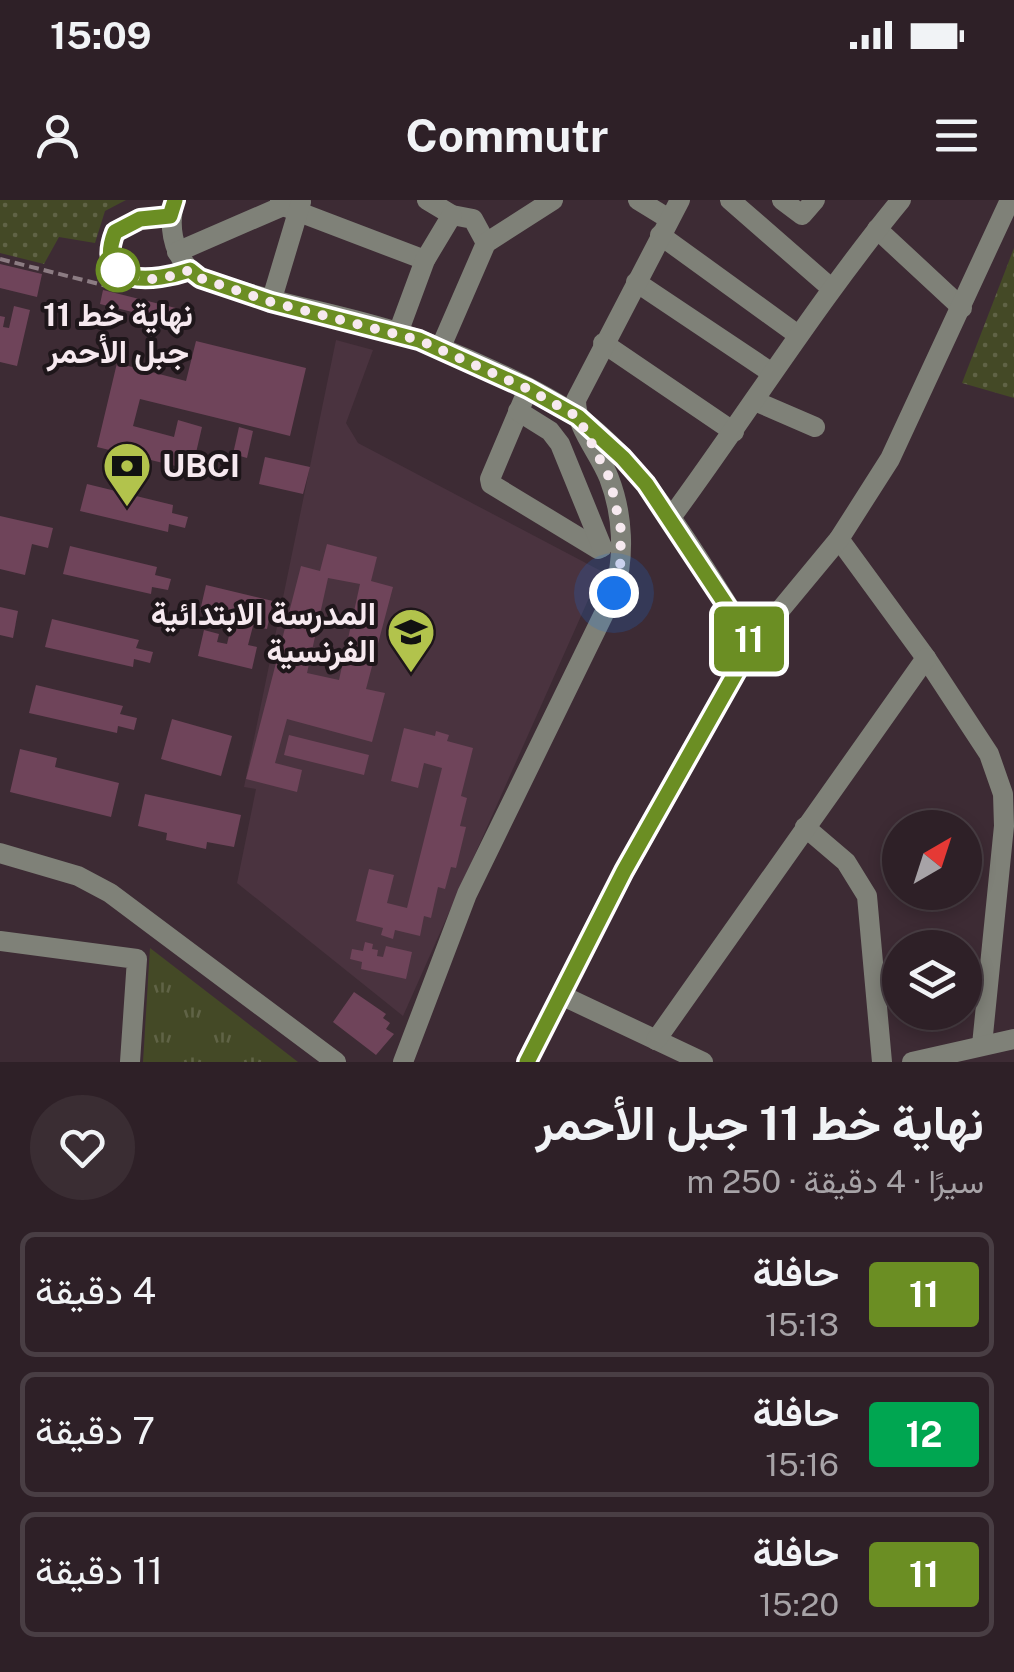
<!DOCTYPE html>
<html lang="ar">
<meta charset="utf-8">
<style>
body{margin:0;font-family:"Public Sans",Vazirmatn,sans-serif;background:#3a2d33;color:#f1f3f6;direction:rtl;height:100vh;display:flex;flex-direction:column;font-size:38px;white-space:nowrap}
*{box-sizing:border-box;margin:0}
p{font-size:32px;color:#a7a3a7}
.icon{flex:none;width:55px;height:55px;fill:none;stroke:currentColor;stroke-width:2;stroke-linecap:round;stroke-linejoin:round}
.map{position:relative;height:862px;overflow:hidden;direction:ltr}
.panel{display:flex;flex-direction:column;background:#2e2027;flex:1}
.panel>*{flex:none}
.badge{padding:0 20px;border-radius:8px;font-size:35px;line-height:65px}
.needle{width:65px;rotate:39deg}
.buttons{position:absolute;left:882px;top:610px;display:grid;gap:20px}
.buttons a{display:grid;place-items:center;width:100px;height:100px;border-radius:50%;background:#2e2027;box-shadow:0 5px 15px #0003,0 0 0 2px #493e44;font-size:50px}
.you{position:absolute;width:50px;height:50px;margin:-25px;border:8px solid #fff;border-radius:50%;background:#1a73e8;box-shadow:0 0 0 15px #1a73e833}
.map>.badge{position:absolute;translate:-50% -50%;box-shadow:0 0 0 5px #fff}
.round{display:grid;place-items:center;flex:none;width:105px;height:105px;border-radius:52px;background:#3a2d33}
.overview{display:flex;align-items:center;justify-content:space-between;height:170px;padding:0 30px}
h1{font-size:48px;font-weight:700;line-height:75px}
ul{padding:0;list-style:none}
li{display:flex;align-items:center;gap:30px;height:125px;margin:0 20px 15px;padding:0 10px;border:5px solid #493e44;border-radius:15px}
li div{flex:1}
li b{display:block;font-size:38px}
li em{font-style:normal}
li .badge{min-width:110px;font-weight:700;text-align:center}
.status{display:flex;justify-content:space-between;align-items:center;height:70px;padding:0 50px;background:#2e2027;direction:ltr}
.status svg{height:28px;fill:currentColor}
header{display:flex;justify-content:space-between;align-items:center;height:130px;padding:0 30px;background:#2e2027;font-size:45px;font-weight:700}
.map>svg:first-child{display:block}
.built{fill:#4a333f}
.grass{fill:url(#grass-tufts)}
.park{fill:url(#park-dots)}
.building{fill:#6f445a;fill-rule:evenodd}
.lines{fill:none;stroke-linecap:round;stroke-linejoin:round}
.path{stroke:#8c7c83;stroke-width:4;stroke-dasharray:10 5;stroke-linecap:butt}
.minor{stroke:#7f8178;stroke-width:20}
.line-casing{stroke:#fff;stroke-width:22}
.line{stroke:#6b8e23;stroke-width:15}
.walk{stroke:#f6e9ef;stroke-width:10;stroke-dasharray:0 18}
.stop-dot{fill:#fff;stroke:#6b8e23;stroke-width:5}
.labels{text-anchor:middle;stroke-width:8;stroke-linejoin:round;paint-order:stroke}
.stop-label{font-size:32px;font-weight:bold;fill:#f6e9ef;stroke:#1e161a}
.poi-label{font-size:32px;font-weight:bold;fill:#f6e9ef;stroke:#1e161a;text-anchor:start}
</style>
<div class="status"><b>15:09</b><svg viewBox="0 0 49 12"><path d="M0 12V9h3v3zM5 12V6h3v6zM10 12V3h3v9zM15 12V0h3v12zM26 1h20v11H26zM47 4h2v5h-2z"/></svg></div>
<header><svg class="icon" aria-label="menu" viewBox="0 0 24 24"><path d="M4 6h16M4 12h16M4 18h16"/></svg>Commutr<svg class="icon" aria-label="person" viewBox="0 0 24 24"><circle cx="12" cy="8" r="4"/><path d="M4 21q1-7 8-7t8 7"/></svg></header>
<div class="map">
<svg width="1014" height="862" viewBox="0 0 1014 862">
<defs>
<pattern id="grass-tufts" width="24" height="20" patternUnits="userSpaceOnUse" patternTransform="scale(2.5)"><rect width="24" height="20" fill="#444926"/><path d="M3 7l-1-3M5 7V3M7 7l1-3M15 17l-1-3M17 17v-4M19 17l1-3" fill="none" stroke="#606346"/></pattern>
<pattern id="park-dots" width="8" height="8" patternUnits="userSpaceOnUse" patternTransform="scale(2.5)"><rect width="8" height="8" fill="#444926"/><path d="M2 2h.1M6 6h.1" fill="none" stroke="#606346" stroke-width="1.8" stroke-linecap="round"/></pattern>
</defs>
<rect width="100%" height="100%" fill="#3d2b34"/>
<polygon class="built" points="336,140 373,150 346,223 358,243 601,371 403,816 237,683 256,589 244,587"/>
<polygon class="grass" points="150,748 298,862 143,862"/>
<g class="park">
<polygon points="0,0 126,0 105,11 95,43 59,37 44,64 0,53"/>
<polygon points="1014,48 1014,198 962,183"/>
</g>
<g class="building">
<polygon points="0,64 42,74 37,97 0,88"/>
<polygon points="103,90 192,112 189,126 100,104"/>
<polygon points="14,106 30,110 17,166 0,162 0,116 5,117 3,127 9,128"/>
<polygon points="196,141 306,168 290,236 140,199 133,226 174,237 178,220 202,227 192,270 97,247 117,163 186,181"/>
<polygon points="239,227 253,231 247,258 233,254"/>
<polygon points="265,257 310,267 303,294 259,284"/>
<polygon points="87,284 173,305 172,313 188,317 185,328 169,324 168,332 80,311"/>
<polygon points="0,316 53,328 48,348 32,344 25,375 0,369"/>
<path d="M327,344L377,357L371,381L393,387L366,489L385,493L372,542L287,519L275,563L302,570L297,592L246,579L301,366L320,371ZM328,378L360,384L339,480L307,473Z"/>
<polygon points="70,346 157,367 155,375 171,379 168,390 152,387 151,394 63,374"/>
<polygon points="206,385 273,401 267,429 253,426 248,445 257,447 252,469 198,456 204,430 219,434 217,442 227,444 233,419 200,411"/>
<polygon points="0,407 18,411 13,438 0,435"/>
<polygon points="52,419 139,440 136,448 153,452 150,463 134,459 133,467 45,447"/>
<polygon points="36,485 123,506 120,514 137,518 134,530 118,526 117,533 29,513"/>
<polygon points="172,519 232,536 221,576 161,559"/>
<polygon points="404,528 435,536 436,531 449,535 447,541 473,548 461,596 467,598 460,626 466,627 456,668 451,667 445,689 438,687 431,718 424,716 420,736 395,730 393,739 381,735 383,728 356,721 369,669 394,675 387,703 407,708 442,568 424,563 418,588 391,581"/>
<polygon points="289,535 369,555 364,575 284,555"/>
<polygon points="20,549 57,558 55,567 119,583 111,617 10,592"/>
<polygon points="145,594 241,615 234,647 207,642 206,649 166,640 167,633 138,626"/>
<polygon points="365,742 373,744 372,749 378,750 377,756 383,757 386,746 412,752 406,779 361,769 362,762 350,759 352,749 363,751"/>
<polygon points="354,792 386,814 383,818 390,823 386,829 394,834 376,855 333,822"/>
</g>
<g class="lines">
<polyline class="path" points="0,59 107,86"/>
<g class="minor">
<path d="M175,0C168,24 172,51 190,70C200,81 218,84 231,88C287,106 345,115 400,133C451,150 534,186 578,217C648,267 706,371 752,444"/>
<polyline points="280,0 283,6 425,60"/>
<polyline points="427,0 452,15 473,19 486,43"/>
<polyline points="638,0 669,19"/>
<polyline points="730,0 831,88"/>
<polyline points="782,0 802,15 815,0"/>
<path d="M171,16L140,19L115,32C93,89 155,82 190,70"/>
<polyline points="877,29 962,108"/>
<polyline points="660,35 798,135"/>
<polyline points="177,52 283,6"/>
<polyline points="636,82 772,173"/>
<polyline points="271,102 301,2"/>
<polyline points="398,133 425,60 452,15"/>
<polyline points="603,143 734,232"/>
<polyline points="440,149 486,43 553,0"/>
<polyline points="528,189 490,279 491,284 598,349 602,347"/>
<polyline points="755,201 815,227"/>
<polyline points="518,211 550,231 560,244 602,347"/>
<path d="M670,319C748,213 817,102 901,0"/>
<polyline points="839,339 926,458 989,554 1003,594 1004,626 982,845"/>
<polyline points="805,627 846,662 867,696 882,862"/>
<polyline points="0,653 78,676 110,693 336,862"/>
<polyline points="0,741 137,759 130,862"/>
<polyline points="563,796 703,862"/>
<polyline points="656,840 926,458"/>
<path d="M403,862L467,694L614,393C625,357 623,314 609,278C599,252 576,229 576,200L680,0"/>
<polyline points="527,862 609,699 752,444 839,339 890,259 1010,0"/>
<polyline points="912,862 1014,839"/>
</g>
</g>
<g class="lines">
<g class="line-casing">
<path id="line" d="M175,0L170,16L140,19L115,32C93,89 155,82 190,70L200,78L271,102L419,140L528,189L578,217L623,258L646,284L752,444L624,671L527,862"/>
</g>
<use href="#line" class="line"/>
<path class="walk" d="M118,70C141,85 165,79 190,70L200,78L271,102L419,140L528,189L578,217L610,279L621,330L620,374L614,393"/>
</g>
<defs>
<g id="bank-pin" transform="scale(2.5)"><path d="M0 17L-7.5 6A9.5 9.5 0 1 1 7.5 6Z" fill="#b2c34c" stroke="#1e161a"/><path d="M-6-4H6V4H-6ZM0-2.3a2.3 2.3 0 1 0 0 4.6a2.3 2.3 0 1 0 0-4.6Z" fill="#111"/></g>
<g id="school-pin" transform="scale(2.5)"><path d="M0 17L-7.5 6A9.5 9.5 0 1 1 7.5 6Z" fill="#b2c34c" stroke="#1e161a"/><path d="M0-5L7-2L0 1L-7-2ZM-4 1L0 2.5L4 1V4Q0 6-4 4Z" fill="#111"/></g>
</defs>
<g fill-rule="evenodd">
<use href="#bank-pin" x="127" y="266"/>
<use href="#school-pin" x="411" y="432"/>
</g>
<circle class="stop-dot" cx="118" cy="70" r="20"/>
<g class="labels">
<g class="stop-label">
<text x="118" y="126">نهاية خط 11<tspan x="118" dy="37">جبل الأحمر</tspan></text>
</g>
<g class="poi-label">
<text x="162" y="277">UBCI</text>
<text x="376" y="425" text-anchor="end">المدرسة الابتدائية<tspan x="376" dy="37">الفرنسية</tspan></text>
</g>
</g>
</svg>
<div class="buttons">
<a><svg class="needle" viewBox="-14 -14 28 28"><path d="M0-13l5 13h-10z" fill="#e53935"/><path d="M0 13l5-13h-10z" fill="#a7a3a7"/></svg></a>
<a><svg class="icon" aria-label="layers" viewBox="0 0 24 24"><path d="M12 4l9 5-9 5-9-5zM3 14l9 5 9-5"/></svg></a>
</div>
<div class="you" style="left:614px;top:393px"></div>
<b class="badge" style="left:749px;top:439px;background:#6b8e23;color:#fff">11</b>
</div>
<section class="panel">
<div class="overview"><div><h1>نهاية خط 11 جبل الأحمر</h1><p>سيرًا · 4 دقيقة · 250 m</p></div><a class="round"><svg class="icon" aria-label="heart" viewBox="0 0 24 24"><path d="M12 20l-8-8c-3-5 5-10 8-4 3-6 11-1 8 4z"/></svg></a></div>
<ul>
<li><span class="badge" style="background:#6b8e23;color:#fff">11</span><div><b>حافلة</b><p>15:13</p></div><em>4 دقيقة</em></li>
<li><span class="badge" style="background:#00a651;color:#fff">12</span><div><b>حافلة</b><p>15:16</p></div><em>7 دقيقة</em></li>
<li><span class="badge" style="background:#6b8e23;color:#fff">11</span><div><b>حافلة</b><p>15:20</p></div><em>11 دقيقة</em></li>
</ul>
</section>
